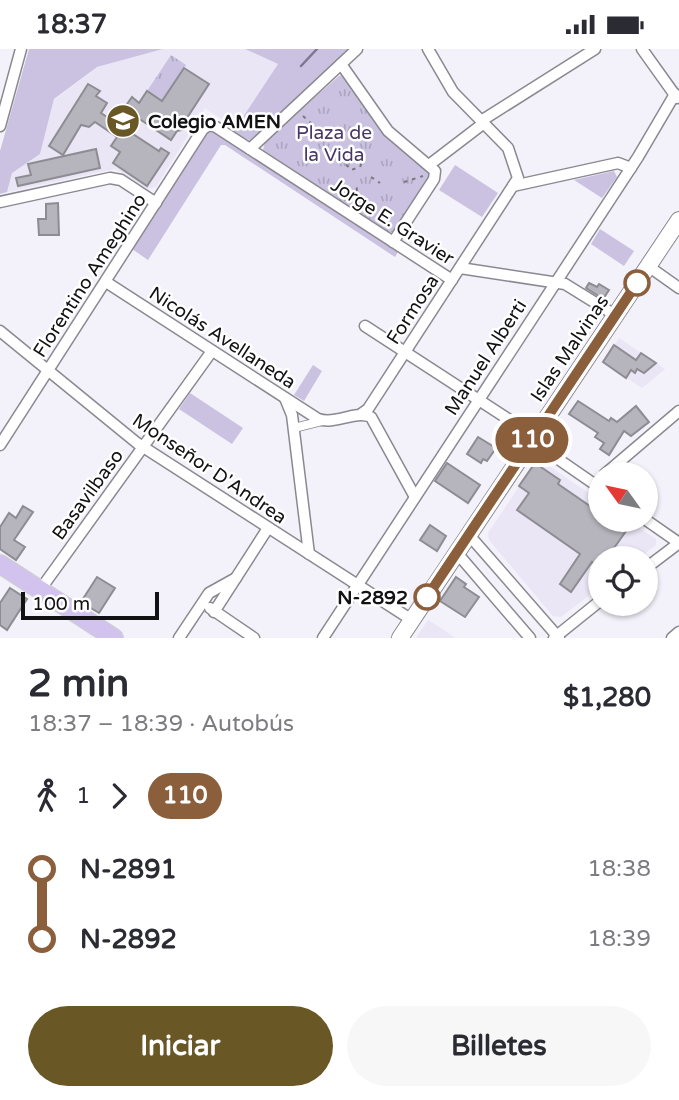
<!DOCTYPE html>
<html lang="es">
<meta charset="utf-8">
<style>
body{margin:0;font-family:"Varela Round",sans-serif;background:#f7f7f7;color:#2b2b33;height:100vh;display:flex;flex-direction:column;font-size:26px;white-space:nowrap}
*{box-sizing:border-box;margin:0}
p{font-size:23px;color:#7c7c81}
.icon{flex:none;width:38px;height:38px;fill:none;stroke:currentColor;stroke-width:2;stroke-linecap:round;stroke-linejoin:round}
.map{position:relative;height:589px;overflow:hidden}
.details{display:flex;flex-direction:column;background:#fff;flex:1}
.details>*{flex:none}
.badge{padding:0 14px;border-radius:23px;font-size:24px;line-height:46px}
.needle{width:46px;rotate:303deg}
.controls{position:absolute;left:588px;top:413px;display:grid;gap:14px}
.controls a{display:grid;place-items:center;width:70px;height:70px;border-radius:50%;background:#fff;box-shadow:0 2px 5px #0004;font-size:35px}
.scale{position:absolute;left:21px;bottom:18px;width:138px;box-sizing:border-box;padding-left:7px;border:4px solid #121214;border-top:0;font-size:19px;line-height:24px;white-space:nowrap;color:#121214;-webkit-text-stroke:5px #fff;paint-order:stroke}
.map>.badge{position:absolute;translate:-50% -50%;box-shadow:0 0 0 4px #fff}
.legs{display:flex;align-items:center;gap:10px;height:77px;padding:0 28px;font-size:23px}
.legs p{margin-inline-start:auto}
.overview{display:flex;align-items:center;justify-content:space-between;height:119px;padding:0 28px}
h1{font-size:38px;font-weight:700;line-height:52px}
.primary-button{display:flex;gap:14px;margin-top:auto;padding:14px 28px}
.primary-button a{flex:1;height:80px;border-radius:42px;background:#695725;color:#fff;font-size:28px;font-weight:700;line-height:80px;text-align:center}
.primary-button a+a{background:#f7f7f7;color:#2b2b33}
ul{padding:0 28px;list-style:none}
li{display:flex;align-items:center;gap:24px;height:70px;font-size:26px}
li i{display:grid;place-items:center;width:10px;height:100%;margin:0 9px;background:currentColor}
li i::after{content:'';width:18px;height:18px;margin:-9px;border:5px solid;border-radius:50%;background:#fff}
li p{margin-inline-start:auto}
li:first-child i{background:linear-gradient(#0000 50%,currentColor 0)}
li:last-child i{background:linear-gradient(currentColor 50%,#0000 0)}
.status{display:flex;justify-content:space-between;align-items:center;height:49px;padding:0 35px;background:#fff;direction:ltr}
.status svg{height:19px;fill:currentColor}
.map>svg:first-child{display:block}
.built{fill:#eae6f5}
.grass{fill:#cbc2e1}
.park{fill:url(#park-tufts)}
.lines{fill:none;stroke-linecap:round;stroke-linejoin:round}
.stream{stroke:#7e778f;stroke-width:2.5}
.building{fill:#b6b4bc;stroke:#8e8c93;stroke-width:2}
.pedestrian-casing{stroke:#8b8990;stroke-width:10}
.minor-casing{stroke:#8b8990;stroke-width:13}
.secondary-casing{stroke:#8b8990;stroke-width:18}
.primary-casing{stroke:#d0d0d0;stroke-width:20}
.path{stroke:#78777c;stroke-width:2;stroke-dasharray:3.5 5;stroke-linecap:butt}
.pedestrian{stroke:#fff;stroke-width:8}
.minor{stroke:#fff;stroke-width:10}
.secondary{stroke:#fff;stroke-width:16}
.primary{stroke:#d1c3ee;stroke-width:18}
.line-1-casing{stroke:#fff;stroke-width:16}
.line-1{stroke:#8b5e3c;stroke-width:10}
.stop-1-dot{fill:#fff;stroke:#8b5e3c;stroke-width:3.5}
.labels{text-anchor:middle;stroke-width:5;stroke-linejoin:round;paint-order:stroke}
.poi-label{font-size:19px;font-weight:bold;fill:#121214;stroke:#fff;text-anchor:start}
.park-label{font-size:19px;fill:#493867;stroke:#fff}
.street-label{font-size:19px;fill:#121214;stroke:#fff}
.stop-label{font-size:19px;font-weight:bold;fill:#121214;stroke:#fff;text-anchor:end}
</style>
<div class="status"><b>18:37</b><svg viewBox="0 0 49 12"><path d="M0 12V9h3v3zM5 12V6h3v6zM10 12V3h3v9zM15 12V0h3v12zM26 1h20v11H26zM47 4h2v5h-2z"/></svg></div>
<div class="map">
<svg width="679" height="589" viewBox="0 0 679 589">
<defs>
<pattern id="park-tufts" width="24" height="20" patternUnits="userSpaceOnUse" patternTransform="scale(1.75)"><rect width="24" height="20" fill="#cbc2e1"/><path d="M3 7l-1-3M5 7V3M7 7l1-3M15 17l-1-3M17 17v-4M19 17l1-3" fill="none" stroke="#ada6c0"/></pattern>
</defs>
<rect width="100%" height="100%" fill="#f3f1f9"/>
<g class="built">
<polygon points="163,0 245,0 278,15 235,79 205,59 156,138 147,140 115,120 7,143 12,124 40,105 54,51 97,18"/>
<polygon points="619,289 665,320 642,339 603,313"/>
<polygon points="542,412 600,452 600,471 627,471 656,490 656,496 639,509 600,509 600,538 561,568 553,567 489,491 488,484 535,414"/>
<polygon points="428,571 444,581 455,589 416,589"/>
</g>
<g class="grass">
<polygon points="29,0 163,0 97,18 54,50 40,105 12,124 7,143 0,145 0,102"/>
<polygon points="245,0 350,0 250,92 233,83 278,15"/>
<polygon points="208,83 216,84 398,203 395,208 225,96 221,96 148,211 132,200"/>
<polygon points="455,116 498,144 482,168 439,141"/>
<polygon points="614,122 617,128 602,149 574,131"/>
<polygon points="600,180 634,202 624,217 591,195"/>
<polygon points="313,316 322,322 304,352 294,346"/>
<polygon points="190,344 243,379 232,395 179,360"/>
</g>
<g class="park">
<polygon points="171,6 186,16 162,52 147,42"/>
<polygon points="342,26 432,126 392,183 387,183 263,101 265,92 339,27"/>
</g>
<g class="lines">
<polyline class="stream" points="301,17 317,0"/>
</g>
<g class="building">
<polygon points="184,19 209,35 185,72 186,80 177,82 171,91 132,65 133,63 125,58 132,48 139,54 147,42 162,52"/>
<polygon points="88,35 100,42 96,47 107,54 101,64 159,102 161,99 169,104 147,137 113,114 120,103 111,97 117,88 95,73 89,78 81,76 63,106 49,97"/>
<polygon points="96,100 100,119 18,137 16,129 31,126 28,115"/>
<polygon points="58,154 59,186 39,186 38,170 46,170 46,155"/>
<polygon points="589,234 597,238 599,235 609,241 605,247 600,248 586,239"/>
<polygon points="614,296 636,311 641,304 656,314 644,324 637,320 635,324 631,321 626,329 603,313"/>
<polygon points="578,352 609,372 611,369 617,373 636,357 649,373 631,387 624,382 609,406 600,400 604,394 595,388 598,384 569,365"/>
<polygon points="478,388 496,399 487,412 483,410 481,414 467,405"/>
<polygon points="447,414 480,436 468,454 435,432"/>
<polygon points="535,414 560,431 558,435 600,464 600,471 610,471 626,482 607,509 600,509 600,519 592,513 571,543 560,535 580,505 517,461 529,444 519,437"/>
<polygon points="23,457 33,463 14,491 25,498 16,511 0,500 0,478 9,464 16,469"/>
<polygon points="430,476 446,487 437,502 420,491"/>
<polygon points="97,528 115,539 99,564 81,553"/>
<polygon points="456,528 466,535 464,538 479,548 465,568 440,552"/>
<polygon points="10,539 27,550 7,581 0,576 0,554"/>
</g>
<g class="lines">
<g class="pedestrian-casing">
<polyline id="pedestrian" points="294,379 322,372"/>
</g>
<g class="minor-casing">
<g id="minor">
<polyline points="642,0 677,49"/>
<polyline points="341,15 388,82 435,122 434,130 393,193"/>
<polyline points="481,72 595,0"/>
<polyline points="0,77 21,0"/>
<polyline points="250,100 357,0"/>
<polyline points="429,116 484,74"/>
<polyline points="513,137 618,114 631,119"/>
<polyline points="0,153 110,129 121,131 156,154"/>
<polyline points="648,217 679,239"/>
<polyline points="460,219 565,235 615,266"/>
<path d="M106,233L318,370C336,376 354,361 371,368L415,448"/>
<polyline points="365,277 522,379 545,401 600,439"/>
<polyline points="0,282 137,394 412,571"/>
<polyline points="285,349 292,366 309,505"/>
<polyline points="361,365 368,360 518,129 508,99 453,43 428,0"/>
<polyline points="0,396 203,80 209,76 216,78 452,231"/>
<polyline points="605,425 679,362"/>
<polyline points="646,471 679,494"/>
<polyline points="469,486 559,589"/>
<polyline points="457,504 530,589"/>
<polyline points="646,519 679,494"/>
<polyline points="40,541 212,302"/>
<polyline points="210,559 254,589"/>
<polyline points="214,563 268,479"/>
<polyline points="179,589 209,544 236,529"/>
<polyline points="323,589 638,108 675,45"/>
<polyline points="554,589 600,552"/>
<polyline points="672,589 679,583"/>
</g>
</g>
<g class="secondary-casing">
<polyline id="secondary" points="400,589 679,171"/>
</g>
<g class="primary-casing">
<polyline id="primary" points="0,515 114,589"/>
</g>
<g class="path">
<polyline points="303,67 315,78"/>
<polygon points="357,101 364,108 360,118 351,121 343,112 347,103"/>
<polyline points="371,128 380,134"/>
<polyline points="404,133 423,127"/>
<polyline points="356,159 357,135"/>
</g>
<use href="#pedestrian" class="pedestrian"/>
<use href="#minor" class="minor"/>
<use href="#secondary" class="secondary"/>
<use href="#primary" class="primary"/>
</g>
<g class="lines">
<g class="line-1-casing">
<polyline id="line-1" points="427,548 637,234"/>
</g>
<use href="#line-1" class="line-1"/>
</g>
<defs>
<g id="school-disc" transform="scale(1.75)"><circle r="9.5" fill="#695725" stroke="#fff"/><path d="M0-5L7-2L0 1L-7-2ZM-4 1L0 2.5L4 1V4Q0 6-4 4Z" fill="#fff"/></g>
</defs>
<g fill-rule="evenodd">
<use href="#school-disc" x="123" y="72"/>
</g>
<g class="stop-1-dot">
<circle cx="637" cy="234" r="12"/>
<circle cx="427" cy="548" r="12"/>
</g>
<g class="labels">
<g class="poi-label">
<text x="148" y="79">Colegio AMEN</text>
</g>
<g class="park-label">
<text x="334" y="90">Plaza de<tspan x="334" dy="22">la Vida</tspan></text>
</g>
<g class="street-label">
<text transform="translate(393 172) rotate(33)" y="7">Jorge E. Gravier</text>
<text transform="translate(89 226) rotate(-57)" y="7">Florentino Ameghino</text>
<text transform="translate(412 260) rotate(-57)" y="7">Formosa</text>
<text transform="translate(223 288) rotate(33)" y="7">Nicolás Avellaneda</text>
<text transform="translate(569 299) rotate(-56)" y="7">Islas Malvinas</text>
<text transform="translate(485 308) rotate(-57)" y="7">Manuel Alberti</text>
<text transform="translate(210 419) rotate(34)" y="7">Monseñor D'Andrea</text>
<text transform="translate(87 445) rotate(-54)" y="7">Basavilbaso</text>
</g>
<g class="stop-label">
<text x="408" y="555">N-2892</text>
</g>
</g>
</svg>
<div class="controls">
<a><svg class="needle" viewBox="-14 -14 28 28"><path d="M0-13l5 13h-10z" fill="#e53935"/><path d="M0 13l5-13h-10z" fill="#7c7c81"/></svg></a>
<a><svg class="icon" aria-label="locate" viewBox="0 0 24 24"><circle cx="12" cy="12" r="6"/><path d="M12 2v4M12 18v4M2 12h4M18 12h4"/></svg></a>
</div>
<div class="scale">100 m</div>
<b class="badge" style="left:532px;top:391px;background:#8b5e3c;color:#fff">110</b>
</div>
<section class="details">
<div class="overview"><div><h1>2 min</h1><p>18:37 – 18:39 · Autobús</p></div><b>$1,280</b></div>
<div class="legs"><svg class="icon" aria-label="walk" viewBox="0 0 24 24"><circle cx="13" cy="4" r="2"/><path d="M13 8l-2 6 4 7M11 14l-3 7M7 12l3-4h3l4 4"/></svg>1<svg class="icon" aria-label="forward" viewBox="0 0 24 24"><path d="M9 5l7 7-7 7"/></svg><b class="badge" style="background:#8b5e3c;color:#fff">110</b></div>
<ul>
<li><i style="color:#8b5e3c"></i><b>N-2891</b><p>18:38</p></li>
<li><i style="color:#8b5e3c"></i><b>N-2892</b><p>18:39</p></li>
</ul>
<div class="primary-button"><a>Iniciar</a><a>Billetes</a></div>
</section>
